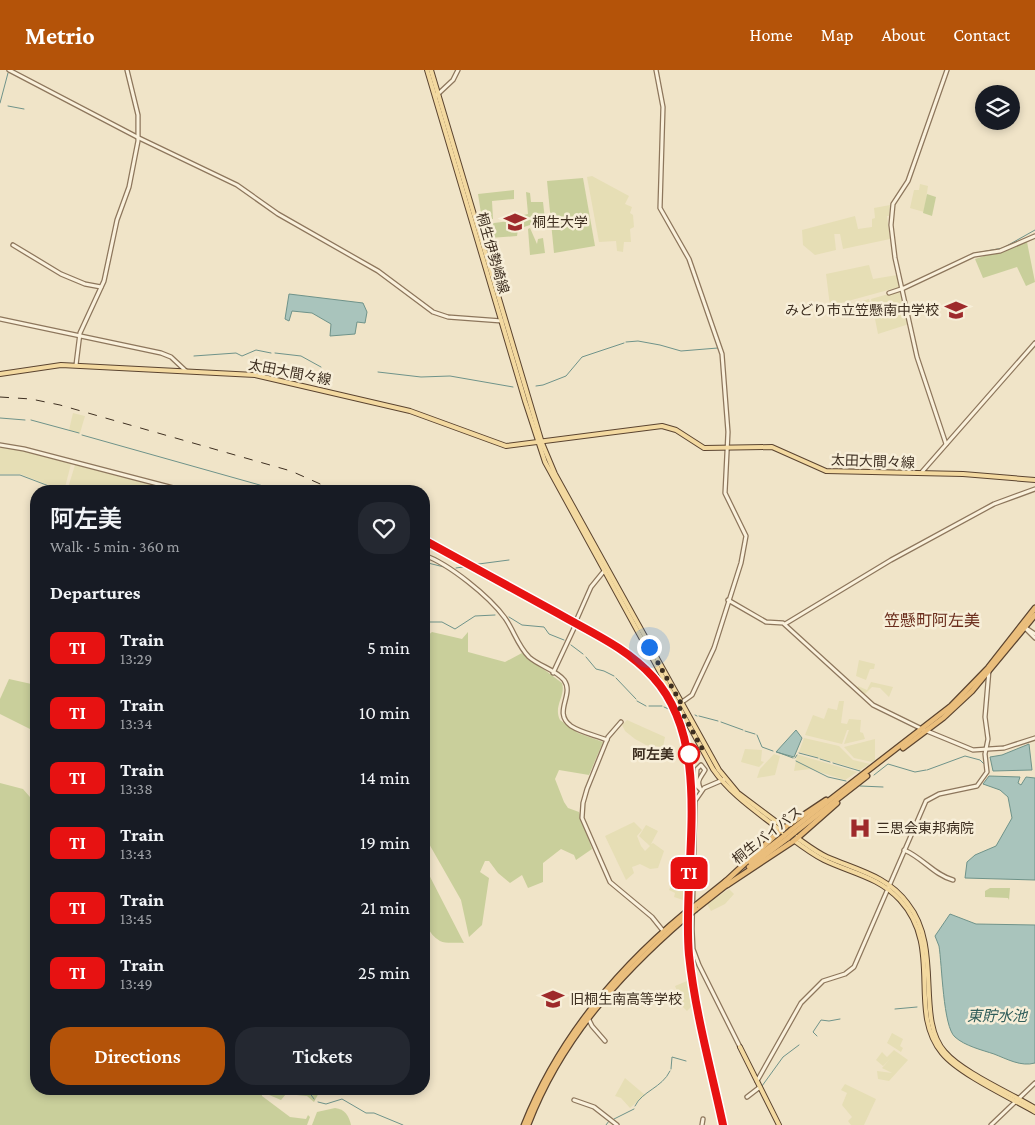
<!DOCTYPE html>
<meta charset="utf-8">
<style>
body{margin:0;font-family:"Crimson Pro","Noto Sans JP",serif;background:#242831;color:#f1f3f6;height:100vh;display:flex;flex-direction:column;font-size:19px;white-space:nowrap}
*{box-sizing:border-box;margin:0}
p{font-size:16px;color:#9ea1a6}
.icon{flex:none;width:28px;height:28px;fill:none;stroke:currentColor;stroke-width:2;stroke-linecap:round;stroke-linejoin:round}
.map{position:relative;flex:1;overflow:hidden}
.details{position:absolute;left:30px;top:415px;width:400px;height:610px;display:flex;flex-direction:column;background:#171b24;border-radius:20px;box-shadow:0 2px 8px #0003}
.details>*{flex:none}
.badge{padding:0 10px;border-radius:8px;font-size:18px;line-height:32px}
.fabs{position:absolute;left:975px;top:15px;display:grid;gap:10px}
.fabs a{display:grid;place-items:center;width:45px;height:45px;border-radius:50%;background:#171b24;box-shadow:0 2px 8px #0003;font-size:25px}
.you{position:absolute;width:25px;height:25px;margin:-12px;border:4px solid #fff;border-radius:50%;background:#1a73e8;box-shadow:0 0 0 8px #1a73e833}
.map>.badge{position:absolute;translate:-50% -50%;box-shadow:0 0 0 2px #fff}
h2{padding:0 20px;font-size:19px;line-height:45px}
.round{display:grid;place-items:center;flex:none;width:52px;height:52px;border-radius:20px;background:#242831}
.summary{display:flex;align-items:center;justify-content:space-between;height:85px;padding:0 20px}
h1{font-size:24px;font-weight:600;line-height:38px}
.button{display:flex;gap:10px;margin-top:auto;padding:10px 20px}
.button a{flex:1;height:58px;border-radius:20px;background:#b45309;color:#fff;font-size:20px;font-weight:600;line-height:58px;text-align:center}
.button a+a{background:#242831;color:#f1f3f6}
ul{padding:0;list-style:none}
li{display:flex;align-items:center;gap:15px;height:65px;padding:0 20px}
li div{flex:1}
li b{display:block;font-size:19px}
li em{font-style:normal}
li .badge{min-width:55px;font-weight:700;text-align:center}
header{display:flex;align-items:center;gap:30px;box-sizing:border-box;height:70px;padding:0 25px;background:#b45309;color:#fff}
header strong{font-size:24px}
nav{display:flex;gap:28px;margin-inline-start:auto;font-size:18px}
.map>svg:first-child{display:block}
.farmland{fill:#e6deb5}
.green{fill:#c9cf9b}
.water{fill:#a9c4bc;stroke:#6f938a}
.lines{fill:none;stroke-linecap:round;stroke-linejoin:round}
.stream{stroke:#6f938a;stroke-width:1}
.tertiary-casing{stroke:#8d765c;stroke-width:5.5}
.primary-casing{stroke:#5b4430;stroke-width:6}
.trunk-casing{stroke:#5b4430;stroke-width:7}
.tertiary{stroke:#faf1dc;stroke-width:3}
.primary{stroke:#f3d9a0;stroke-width:4}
.trunk{stroke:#eabe7c;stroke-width:4.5}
.rail{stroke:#3d2e20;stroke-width:1;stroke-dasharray:9 9;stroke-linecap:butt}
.tertiary-bridge-casing{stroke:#8d765c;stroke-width:5.5;stroke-linecap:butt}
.trunk-bridge-casing{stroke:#5b4430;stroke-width:7;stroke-linecap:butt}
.tertiary-bridge{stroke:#faf1dc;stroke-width:3}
.trunk-bridge{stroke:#eabe7c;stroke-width:4.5}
.line-casing{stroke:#fff;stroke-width:11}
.line{stroke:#e71212;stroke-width:8}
.walk{stroke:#3d2e20;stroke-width:5;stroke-dasharray:0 9}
.stop-dot{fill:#fff;stroke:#e71212;stroke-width:2.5}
.labels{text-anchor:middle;stroke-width:5;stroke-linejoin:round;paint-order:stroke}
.poi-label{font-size:14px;fill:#3d2e20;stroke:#f7eed8;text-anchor:start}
.street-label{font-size:14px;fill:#3d2e20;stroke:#f7eed8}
.stop-label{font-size:14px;font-weight:bold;fill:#3d2e20;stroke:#f7eed8;text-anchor:end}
.water-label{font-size:15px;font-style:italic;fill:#2f5d5a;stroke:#f7eed8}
.quarter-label{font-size:16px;fill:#6b2e1e;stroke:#f7eed8}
</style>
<header>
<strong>Metrio</strong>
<nav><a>Home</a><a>Map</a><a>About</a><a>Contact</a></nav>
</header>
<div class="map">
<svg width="1035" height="1055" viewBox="0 0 1035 1055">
<rect width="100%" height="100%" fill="#f0e4c8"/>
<g class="farmland">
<polygon points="592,106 629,126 625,134 632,137 630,143 633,145 634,157 630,159 631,172 624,172 623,182 617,181 616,171 599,172 587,107"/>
<polygon points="920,114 928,116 924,142 910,138 914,120 919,120"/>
<polygon points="890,135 889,146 887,146 890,169 843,179 840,164 834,164 834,162 836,180 815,185 803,175 802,160 855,146 858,159 872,157 872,149 875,148 874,138"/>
<polygon points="869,195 873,209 897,205 899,217 830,236 826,204"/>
<polygon points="899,221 909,254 878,264 871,229"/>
<polygon points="869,229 872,242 852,248 849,235"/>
<polygon points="73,343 85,346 80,363 69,360"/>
<polygon points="0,378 11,378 71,394 64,421 20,404 0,404"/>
<polygon points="75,395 171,420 171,421 67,421"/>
<polygon points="859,590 875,594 874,599 870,599 866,610 856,606"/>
<polygon points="871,612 893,617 889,627 880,618 872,617 864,625 857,618 858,616 867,620"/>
<polygon points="839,631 844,631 841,653 847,654 849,649 861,650 860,662 863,663 865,669 844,674 849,660 847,660 842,674 805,665 813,645 824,649 828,638 837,640"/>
<polygon points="627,650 665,667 663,677 646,675 635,669 625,661 622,655"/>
<polygon points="804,668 839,676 853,690 870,694 860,700 799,682"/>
<polygon points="875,669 875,690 872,692 854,688 844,677"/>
<polygon points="745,679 762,680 761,691 764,692 759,697 741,692"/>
<polygon points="774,684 780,686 775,705 757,708 760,699"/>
<polygon points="797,685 799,685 857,702 845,710 810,699 794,701"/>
<polygon points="634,752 642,760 637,766 641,776 645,781 650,776 639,766 646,755 658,761 651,774 653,773 664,781 658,798 650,799 640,794 635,796 632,797 634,803 626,810 605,766"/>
<polygon points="681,794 684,796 683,830 674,827 675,823 669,820"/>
<polygon points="729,819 734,824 725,834 711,841 707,834"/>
<polygon points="687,911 691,937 687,941 677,931 671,937 665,931 677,921 675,916"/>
<polygon points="892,963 903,969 900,976 903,978 901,982 887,973"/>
<polygon points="894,980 908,990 889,1011 878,1009 877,1001 892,1003 882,998 890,989 883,996 876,990 882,982 887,987"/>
<polygon points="625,1008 645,1025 630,1038 621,1028 615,1026"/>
<polygon points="845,1014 876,1029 864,1055 851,1055 848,1051 852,1047 842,1035 847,1023 841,1020"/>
</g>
<g class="green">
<polygon points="583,108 595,176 554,183 547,111"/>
<polygon points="514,120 514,129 492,131 493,149 482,150 478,124"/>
<polygon points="526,122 530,123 531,132 543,132 546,159 540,158 539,151 533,152 533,154 518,159 517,166 490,168 486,154 519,150 519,146 528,144"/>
<polygon points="927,124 936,127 932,146 923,143"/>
<polygon points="530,158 537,174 538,169 543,168 545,183 530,185 528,159"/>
<polygon points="1027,172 1035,212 1026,216 1017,197 983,208 975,189"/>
<path d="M432,562L462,569L468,562V582L505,592L522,583L562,613C566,626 553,636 560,650L578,663L603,672L589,705L559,700L555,709L564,732L568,738L579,742L592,779L576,790L574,785L561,779L543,793V812L528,818L522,805L510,813L498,803L489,791H485L480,802L489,808L482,855L469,867L461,830L424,765V565L427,566Z"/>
<polygon points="9,609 36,615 36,662 0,644 0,629"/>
<polygon points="0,713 23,719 36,734 36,1019 265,1019 280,1023 287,1019 321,1019 314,1032 307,1026 286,1024 281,1030 262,1022 262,1026 290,1047 306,1049 308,1045 310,1047 307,1055 0,1055"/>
<path d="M424,795L464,873C457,872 446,874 440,871C416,857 424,819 424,795Z"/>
<polygon points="990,818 1010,818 1009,830 1008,828 985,827 985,821"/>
<path d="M335,1038C345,1039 349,1046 351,1055H312L317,1042Z"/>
</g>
<g class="water">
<polygon points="289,224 363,233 367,242 365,253 357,252 355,264 330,266 331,254 312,243 292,241 289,251 285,249"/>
<polygon points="796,660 802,668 794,687 776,682"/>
<polygon points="1029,674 1032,700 993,701 990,687 1002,685"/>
<polygon points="989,706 1020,707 1018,713 1021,715 1026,707 1035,708 1035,810 965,808 967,792 975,785 996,776 1012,748 1008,727 1000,720 983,714"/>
<path d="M950,844L976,854L1035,855V993C1021,997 1007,989 994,984C982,980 965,976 955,967C943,957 942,894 939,876L935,866Z"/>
</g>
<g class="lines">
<g class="stream">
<polyline points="0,33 8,3"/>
<polyline points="8,36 24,39"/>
<polyline points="976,183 1003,178 1035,160"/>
<polyline points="626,272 638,271 660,275 681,281 718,278"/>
<polyline points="275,283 301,286 321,297"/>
<polyline points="194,286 236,283 242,286 256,280 271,283"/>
<polyline points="378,302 421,307 450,306 513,317"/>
<polyline points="536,316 543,315 566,306 582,287 624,273"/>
<polyline points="0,348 25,350"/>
<polyline points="31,350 79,363"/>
<polyline points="82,365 281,421"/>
<polyline points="0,405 20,405 62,421"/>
<polyline points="424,492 444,497"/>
<polyline points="471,495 509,490"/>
<polyline points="456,498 470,496"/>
<polyline points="509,547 522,555 544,557 549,564 564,570"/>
<polyline points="424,552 442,552 455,559 475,546 495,545"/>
<polyline points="571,575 583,584"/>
<polyline points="586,587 596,599 604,601 614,606"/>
<polyline points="616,608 636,629"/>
<polyline points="637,631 646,636"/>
<polyline points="649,636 662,636"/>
<polyline points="664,637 673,641"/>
<polyline points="695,645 697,646"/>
<polyline points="699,646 718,651"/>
<polyline points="721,652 743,660"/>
<polyline points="745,661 755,664"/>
<polyline points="757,665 762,677 773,681"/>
<polyline points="777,682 793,688"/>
<polyline points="799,683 818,688"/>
<polyline points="795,688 797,685"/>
<polyline points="820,689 830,692"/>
<polyline points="796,691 828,707 846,711"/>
<polyline points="833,693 860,701"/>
<polyline points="927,700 965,686 980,690 985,695"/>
<polyline points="874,705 888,694 915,702 926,700"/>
<polyline points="860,716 883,717"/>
<polyline points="895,939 917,937"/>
<polyline points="817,966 813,962 821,950 829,951 840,949"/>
<polyline points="671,999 672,987 686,991"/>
<polyline points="762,1016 783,987 799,975"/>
<polyline points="211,1019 220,1019"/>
<polyline points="268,1019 277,1022 284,1019"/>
<polyline points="292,1019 309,1022 314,1029"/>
<polyline points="318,1032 326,1034 342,1029 366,1043 374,1043 403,1055"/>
<path d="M635,1036C642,1021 662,1018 670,1001"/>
<polyline points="614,1049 634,1039"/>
<polyline points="606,1055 609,1051"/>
</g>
<g class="tertiary-casing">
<g id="tertiary">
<polyline points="9,0 139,68 237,115 278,144 378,201 433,242 448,247 502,251"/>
<polyline points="656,0 663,37 660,138 689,189 722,284 728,362 725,423 746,466 741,493 714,578 692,625 678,635"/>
<polyline points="437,25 453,10 458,0"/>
<polyline points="13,175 61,204 85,214 101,217"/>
<polyline points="889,223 904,218 974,185 1000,181 1035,166"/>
<polyline points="0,249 161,283 171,287 186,301"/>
<polyline points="76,295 80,263 104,211 117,150 129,117 138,71 138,45 127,0"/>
<polyline points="946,374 917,287 895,188 891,155 893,134 908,111 947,0"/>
<polyline points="0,375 24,379 185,421"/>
<polyline points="921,403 1035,273"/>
<path d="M424,485C449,494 489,526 505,548C514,561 518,576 529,587C539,596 556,600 564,610C575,625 552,642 571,656C582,663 595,665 607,670"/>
<polyline points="728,530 766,552 783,553 873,635 922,659 973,680 1004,678 1035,668"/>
<polyline points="576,551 591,517 604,501"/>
<polyline points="785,554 891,490 994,434 1035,419"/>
<polyline points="1023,556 1035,564"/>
<polyline points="1025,558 1035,568"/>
<polyline points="553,603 575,556"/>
<polyline points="621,652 608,667 587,719 583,733 582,748 610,812 652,847 664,862"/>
<path d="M701,695L705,700C700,709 696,710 701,720L696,715L697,699Z"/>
<polyline points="725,709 704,718 695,731 692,859 693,879 699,895 740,977"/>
<path d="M904,780C922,787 934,805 953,810"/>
<polyline points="588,948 592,956 605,971"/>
<polyline points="757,1011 801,933 823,911 845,904 854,897 926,731 939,724 977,716 987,702 985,684 988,669 985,647 989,600"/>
<polyline points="747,1027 760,1017"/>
<polyline points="574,1030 594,1037 617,1055"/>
<polyline points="702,1055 703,1049"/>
<polyline points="991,1055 1035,1013"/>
</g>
</g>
<g class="primary-casing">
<g id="primary">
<path d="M427,0L525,331L545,392L713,699C731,725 756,741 780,760C794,770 808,782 824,790C851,803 879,807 900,830C944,878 907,941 942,983C959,1004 1011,1028 1035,1042"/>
<polyline points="431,0 542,373 555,404 719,700 738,723 786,759"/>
<polyline points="0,304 61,295 255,305 410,341 506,376 662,356 676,360 704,378 772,377 826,401 963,404 1035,410"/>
<path d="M796,767C806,774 816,782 827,787C857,800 888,806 908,834C943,878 915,949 945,982C962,1002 1010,1023 1035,1038"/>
<polyline points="740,977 779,1055"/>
</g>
</g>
<g class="trunk-casing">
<g id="trunk">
<polyline points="903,678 943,648 972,621 1035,545"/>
<polyline points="791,760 951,636 988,598 1035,538"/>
<polyline points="794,763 867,706"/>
<polyline points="750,792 785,765"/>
<polyline points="749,797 788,768"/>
<polyline points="725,812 781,760 826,730"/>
<polyline points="727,815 795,770 837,733"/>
<polyline points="696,835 726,811"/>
<polyline points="696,839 729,813"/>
<path d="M524,1055C558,970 615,901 685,843"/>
<path d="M528,1055C560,971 618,906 685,848"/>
</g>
</g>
<use href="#tertiary" class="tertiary"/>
<use href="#primary" class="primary"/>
<use href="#trunk" class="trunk"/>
<g class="rail">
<polyline points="0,327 31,329 60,335 291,401 336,421"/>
<path d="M424,470C469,495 514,519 559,544C592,563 627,578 653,607C717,677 680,798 689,885C695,942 711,999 723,1055"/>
</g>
<g class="tertiary-bridge-casing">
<polyline id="tertiary-bridge" points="575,556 576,551"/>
</g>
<g class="trunk-bridge-casing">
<g id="trunk-bridge">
<polyline points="785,765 791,760"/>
<polyline points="788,768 794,763"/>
<polyline points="685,843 696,835"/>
<polyline points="685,848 696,839"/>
</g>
</g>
<use href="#tertiary-bridge" class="tertiary-bridge"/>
<use href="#trunk-bridge" class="trunk-bridge"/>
</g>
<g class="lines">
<g class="line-casing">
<path id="line" d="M424,470C469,495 514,519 559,544C592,563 627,578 653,607C716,676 681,799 689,885C695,942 711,999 723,1055"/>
</g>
<use href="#line" class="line"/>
<polyline class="walk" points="649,577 681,633 678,635 703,680 689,684"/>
</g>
<defs>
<g id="university-bare" transform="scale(1.725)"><path d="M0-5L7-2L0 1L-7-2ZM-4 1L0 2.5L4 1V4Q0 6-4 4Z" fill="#9e2a2b" stroke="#f7eed8" stroke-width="2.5" paint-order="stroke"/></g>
<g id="school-bare" transform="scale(1.725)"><path d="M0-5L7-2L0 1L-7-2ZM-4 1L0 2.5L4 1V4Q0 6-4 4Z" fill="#9e2a2b" stroke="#f7eed8" stroke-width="2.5" paint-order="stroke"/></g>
<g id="hospital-bare" transform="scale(1.725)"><path d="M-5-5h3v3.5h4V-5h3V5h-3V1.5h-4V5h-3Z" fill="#9e2a2b" stroke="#f7eed8" stroke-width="2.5" paint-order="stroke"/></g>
</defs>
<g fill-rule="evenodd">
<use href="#university-bare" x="515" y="152"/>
<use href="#school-bare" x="956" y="240"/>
<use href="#hospital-bare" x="860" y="758"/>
<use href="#school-bare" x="553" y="929"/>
</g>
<circle class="stop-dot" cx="689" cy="684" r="10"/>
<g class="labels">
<g class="poi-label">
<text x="532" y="157">桐生大学</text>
<text x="939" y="245" text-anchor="end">みどり市立笠懸南中学校</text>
<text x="876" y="763">三思会東邦病院</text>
<text x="570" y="934">旧桐生南高等学校</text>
</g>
<g class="street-label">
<text transform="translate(493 183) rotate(74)" y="5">桐生伊勢崎線</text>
<text transform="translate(290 302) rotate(11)" y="5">太田大間々線</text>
<text transform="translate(873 391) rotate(2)" y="5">太田大間々線</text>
<text transform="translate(767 765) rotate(-38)" y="5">桐生バイパス</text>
</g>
<g class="stop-label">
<text x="674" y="689">阿左美</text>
</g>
<g class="water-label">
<text x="997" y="951">東貯水池</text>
</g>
<g class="quarter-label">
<text x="932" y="556">笠懸町阿左美</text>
</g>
</g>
</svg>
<div class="fabs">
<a><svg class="icon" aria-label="layers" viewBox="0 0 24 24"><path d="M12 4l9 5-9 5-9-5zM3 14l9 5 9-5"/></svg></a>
</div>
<div class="you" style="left:649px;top:577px"></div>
<b class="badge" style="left:689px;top:803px;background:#e71212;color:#fff">TI</b>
<section class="details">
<div class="summary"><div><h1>阿左美</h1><p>Walk · 5 min · 360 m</p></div><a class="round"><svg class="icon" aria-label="heart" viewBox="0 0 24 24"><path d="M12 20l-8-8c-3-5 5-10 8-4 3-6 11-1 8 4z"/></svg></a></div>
<h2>Departures</h2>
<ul>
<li><span class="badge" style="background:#e71212;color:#fff">TI</span><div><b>Train</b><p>13:29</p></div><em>5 min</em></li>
<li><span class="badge" style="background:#e71212;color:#fff">TI</span><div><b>Train</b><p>13:34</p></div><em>10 min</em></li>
<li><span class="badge" style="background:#e71212;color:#fff">TI</span><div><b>Train</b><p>13:38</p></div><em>14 min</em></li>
<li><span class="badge" style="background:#e71212;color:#fff">TI</span><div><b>Train</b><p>13:43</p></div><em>19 min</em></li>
<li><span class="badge" style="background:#e71212;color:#fff">TI</span><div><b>Train</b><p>13:45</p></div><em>21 min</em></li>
<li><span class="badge" style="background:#e71212;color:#fff">TI</span><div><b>Train</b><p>13:49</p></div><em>25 min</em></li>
</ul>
<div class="button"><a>Directions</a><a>Tickets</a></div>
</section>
</div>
